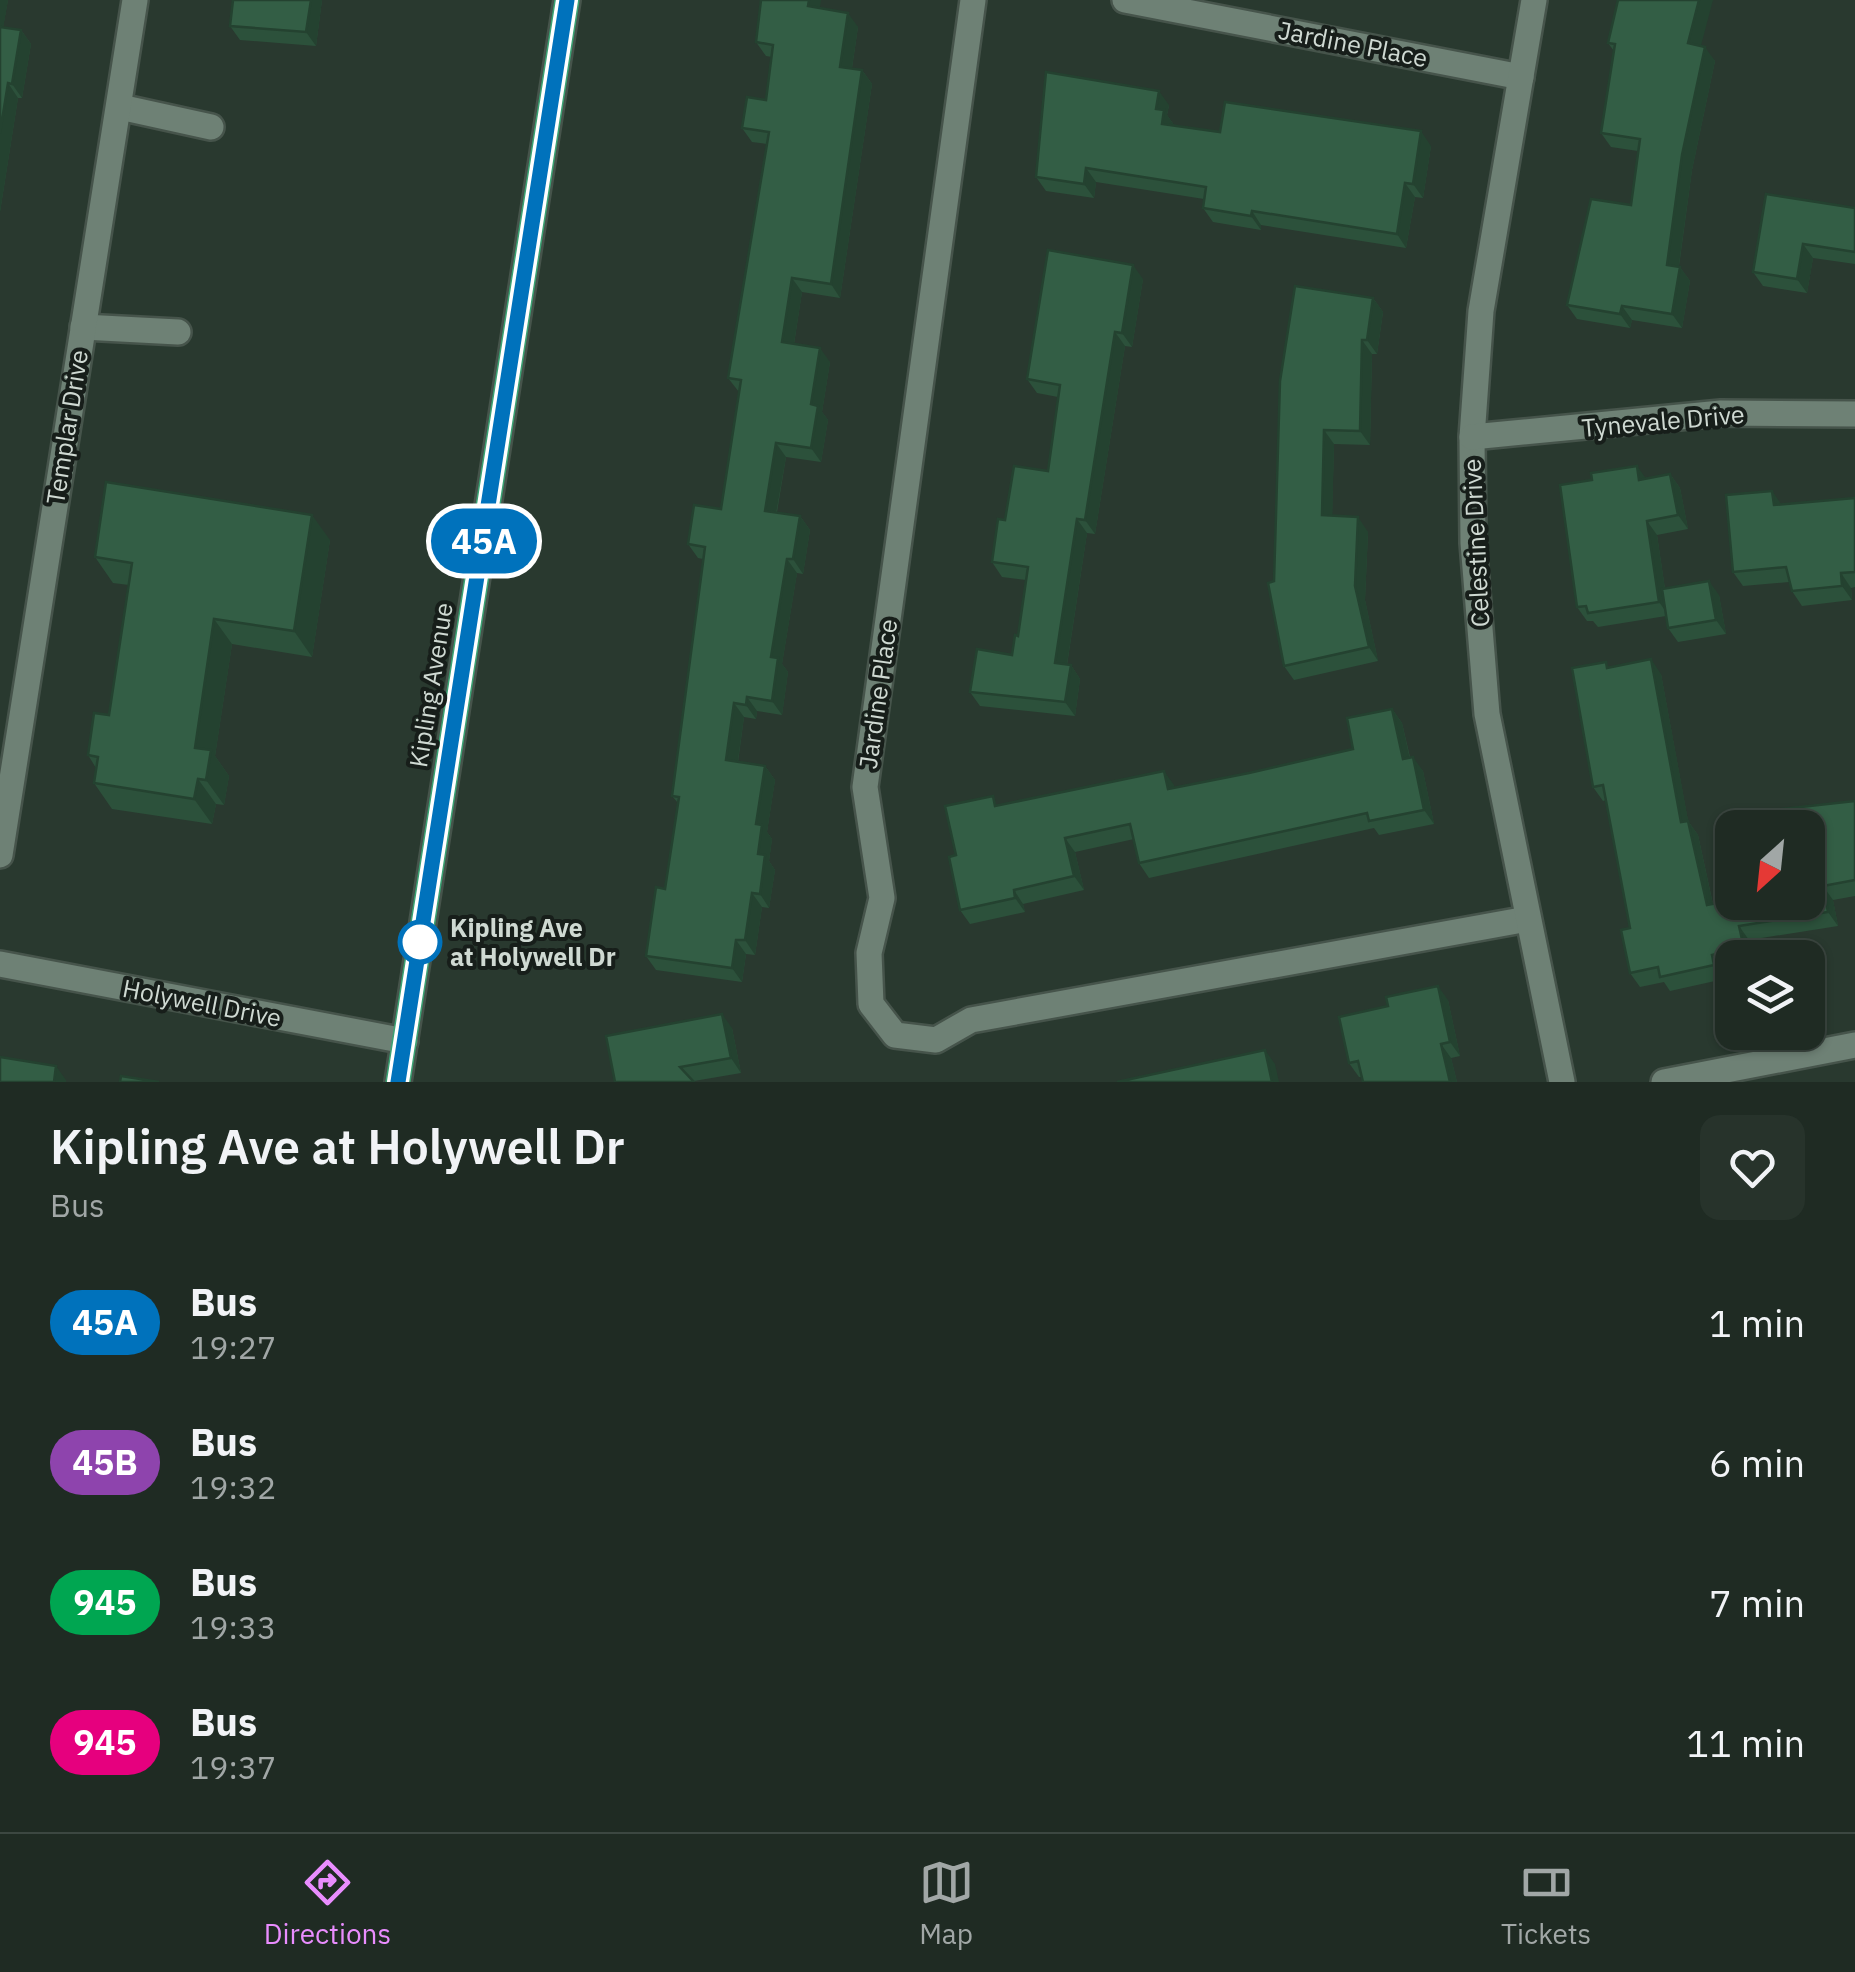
<!DOCTYPE html>
<style>
body{margin:0;font-family:"IBM Plex Sans",sans-serif;background:#27332b;color:#f1f3f6;height:100vh;display:flex;flex-direction:column;font-size:38px;white-space:nowrap}
*{box-sizing:border-box;margin:0}
p{font-size:32px;color:#a1a7a6}
.icon{flex:none;width:55px;height:55px;fill:none;stroke:currentColor;stroke-width:2;stroke-linecap:round;stroke-linejoin:round}
.map{position:relative;height:1082px;overflow:hidden}
.panel{display:flex;flex-direction:column;background:#1f2b23;flex:1}
.panel>*{flex:none}
.badge{padding:0 20px;border-radius:32px;font-size:35px;line-height:65px}
.needle{width:65px;rotate:207deg}
.buttons{position:absolute;left:1715px;top:810px;display:grid;gap:20px}
.buttons a{display:grid;place-items:center;width:110px;height:110px;border-radius:20px;background:#1f2b23;box-shadow:0 2px 8px #0004,0 0 0 2px #3c4741;font-size:50px}
.map>.badge{position:absolute;translate:-50% -50%;box-shadow:0 0 0 5px #fff}
.round{display:grid;place-items:center;flex:none;width:105px;height:105px;border-radius:20px;background:#27332b}
.summary{display:flex;align-items:center;justify-content:space-between;height:170px;padding:0 50px}
h1{font-size:48px;font-weight:600;line-height:75px}
ul{padding:0;list-style:none}
li{display:flex;align-items:center;gap:30px;height:140px;padding:0 50px}
li div{flex:1}
li b{display:block;font-size:38px}
li em{font-style:normal}
li .badge{min-width:110px;font-weight:700;text-align:center}
.tabs{display:flex;justify-content:space-around;align-items:center;height:140px;border-top:2px solid #3c4741;background:#1f2b23;font-size:28px;color:#a1a7a6}
.tabs a{display:grid;justify-items:center;gap:5px}
.tabs .active{color:#e98dfe}
.map>svg:first-child{display:block}
.lines{fill:none;stroke-linecap:round;stroke-linejoin:round}
.minor-casing{stroke:#46544b;stroke-width:30}
.major-casing{stroke:#46544b;stroke-width:30}
.minor{stroke:#6e8175;stroke-width:25}
.major{stroke:#3aa273;stroke-width:25}
.wall{fill:#2c513b}
.shaded-wall{fill:#244230}
.building{fill:#335e45;stroke:#244230;stroke-width:2.5}
.line-casing{stroke:#fff;stroke-width:22}
.line{stroke:#0072bc;stroke-width:15}
.stop-dot{fill:#fff;stroke:#0072bc;stroke-width:5}
.labels{text-anchor:middle;stroke-width:8;stroke-linejoin:round;paint-order:stroke}
.street-label{font-size:25px;fill:#cfd9d2;stroke:#171e1a}
.stop-label{font-size:25px;font-weight:bold;fill:#cfd9d2;stroke:#171e1a;text-anchor:start}
</style>
<div class="map">
<svg width="1855" height="1082" viewBox="0 0 1855 1082">
<rect width="100%" height="100%" fill="#29392f"/>
<g class="lines">
<g class="minor-casing">
<g id="minor">
<polyline points="973,0 865,787 882,898 869,953 871,1004 895,1035 936,1040 971,1020 1527,919"/>
<polyline points="1125,0 1521,77"/>
<polyline points="1534,0 1481,311 1472,437 1473,543 1487,714 1562,1082"/>
<polyline points="120,107 211,127"/>
<polyline points="83,327 178,332"/>
<polyline points="1472,437 1721,413 1855,414"/>
<polyline points="0,855 135,0"/>
<polyline points="0,964 405,1041"/>
<polyline points="1664,1082 1855,1045"/>
</g>
</g>
<g class="major-casing">
<polyline id="major" points="398,1082 567,0"/>
</g>
<use href="#minor" class="minor"/>
<use href="#major" class="major"/>
</g>
<g class="wall">
<polygon points="0,0 8,0 3,27 21,30 31,44 22,98 18,98 0,212"/>
<polygon points="233,0 322,0 316,46 240,40 230,26"/>
<polygon points="820,8 858,27 852,68 862,70 872,84 840,298 802,292 794,344 830,362 822,412 828,420 821,462 786,457 777,512 800,516 810,530 803,574 797,573 782,664 788,672 782,715 757,711 756,719 744,717 738,762 765,766 775,780 767,832 772,839 769,861 775,870 769,908 762,907 755,955 746,954 742,982 656,970 646,956 665,889 678,803 672,796 703,559 698,558 688,544 721,509 739,392 728,378 767,144 752,142 742,128 766,100 772,57 766,56 756,42"/>
<polygon points="1608,43 1701,46 1715,61 1692,170 1679,266 1690,281 1682,328 1632,320 1630,328 1577,319 1567,305 1631,205 1638,151 1611,147 1601,133 1614,51"/>
<polygon points="1169,105 1167,115 1174,125 1220,132 1431,146 1423,198 1415,197 1406,248 1261,225 1261,230 1213,222 1203,208 1204,199 1096,182 1094,198 1046,191 1036,177"/>
<polygon points="1855,208 1855,264 1813,258 1807,293 1763,286 1753,272"/>
<polygon points="1143,279 1132,347 1125,346 1095,534 1087,533 1067,665 1071,665 1080,679 1075,716 980,706 970,692 1012,655 1018,636 1026,580 1002,577 992,562 1005,520 1048,471 1058,397 1037,393 1027,379"/>
<polygon points="1373,298 1383,312 1377,354 1372,354 1370,445 1334,444 1332,516 1368,532 1365,600 1378,661 1294,680 1284,666 1274,581 1280,381"/>
<polygon points="1670,474 1680,488 1688,529 1657,535 1665,589 1719,595 1726,634 1678,642 1668,628 1666,616 1598,627 1593,621 1587,621 1577,607 1645,478"/>
<polygon points="1855,498 1855,587 1851,588 1852,600 1802,606 1792,591 1789,582 1743,586 1733,572 1782,505"/>
<polygon points="330,540 312,657 232,644 215,756 229,776 224,805 216,804 212,824 112,809 94,783 96,768 88,755 109,715 129,585 113,583 95,557"/>
<polygon points="1610,667 1661,674 1688,821 1698,835 1713,904 1808,902 1855,801 1855,896 1833,900 1838,926 1749,940 1753,958 1732,958 1732,967 1722,969 1724,979 1670,991 1664,982 1640,987 1630,973 1630,928 1606,800 1603,801 1593,787"/>
<polygon points="1392,709 1402,723 1410,757 1423,771 1434,824 1379,835 1374,828 1149,878 1139,863 1134,839 1075,852 1084,890 1023,904 1025,912 970,924 960,910 956,855 1000,805 1164,771 1174,788 1249,773 1353,749"/>
<polygon points="1448,1000 1460,1056 1451,1058 1457,1082 1363,1082 1362,1077 1359,1077 1349,1063"/>
<polygon points="732,1028 741,1073 694,1081 615,1082"/>
</g>
<g class="shaded-wall">
<polygon points="0,0 8,0 1,40 0,38"/>
<polygon points="311,0 322,0 316,46 306,32"/>
<polygon points="809,0 821,0 818,21 808,6"/>
<polygon points="1699,0 1713,0 1698,57 1688,43"/>
<polygon points="848,13 858,27 850,81 840,67"/>
<polygon points="21,30 31,44 22,98 12,84"/>
<polygon points="1705,47 1715,61 1692,170 1677,279 1667,265 1682,155"/>
<polygon points="862,70 872,84 840,298 831,284"/>
<polygon points="8,83 18,98 0,212 0,133"/>
<polygon points="1159,91 1169,105 1167,115 1174,125 1172,138 1162,124 1156,109"/>
<polygon points="1421,131 1431,146 1423,198 1413,184"/>
<polygon points="1086,168 1096,182 1094,198 1084,184"/>
<polygon points="1405,183 1415,197 1406,248 1397,234"/>
<polygon points="1252,211 1261,225 1261,230 1251,216"/>
<polygon points="1803,244 1813,258 1807,293 1797,279"/>
<polygon points="1133,265 1143,279 1132,347 1122,333"/>
<polygon points="1680,267 1690,281 1682,328 1672,314"/>
<polygon points="792,278 802,292 792,356 782,342"/>
<polygon points="1373,298 1383,312 1377,354 1367,340"/>
<polygon points="1622,306 1632,320 1630,328 1620,314"/>
<polygon points="1115,332 1125,346 1095,534 1085,520"/>
<polygon points="1362,340 1372,354 1370,445 1360,431"/>
<polygon points="820,348 830,362 822,412 828,420 821,462 811,448 811,404"/>
<polygon points="1324,430 1334,444 1332,530 1322,515"/>
<polygon points="776,443 786,457 774,525 765,511"/>
<polygon points="1637,466 1647,480 1639,480"/>
<polygon points="1670,474 1680,488 1688,529 1678,515"/>
<polygon points="1772,491 1782,505 1774,505"/>
<polygon points="312,515 330,540 312,657 294,631"/>
<polygon points="800,516 810,530 803,574 793,559"/>
<polygon points="1358,517 1368,532 1365,600 1378,661 1369,647 1355,586"/>
<polygon points="1077,519 1087,533 1065,677 1055,663"/>
<polygon points="1647,521 1657,535 1669,616 1659,602"/>
<polygon points="787,559 797,573 782,664 788,672 782,715 772,701 771,657"/>
<polygon points="1841,573 1851,588 1852,600 1842,586"/>
<polygon points="1709,581 1719,595 1726,634 1716,620"/>
<polygon points="214,619 232,644 215,756 229,776 224,805 206,780 195,748"/>
<polygon points="1651,659 1661,674 1691,836 1681,822"/>
<polygon points="1071,665 1080,679 1075,716 1065,702"/>
<polygon points="747,697 757,711 756,719 746,705"/>
<polygon points="734,703 744,717 736,774 726,760"/>
<polygon points="1392,709 1402,723 1413,773 1403,759"/>
<polygon points="1413,757 1423,771 1434,824 1424,810"/>
<polygon points="765,766 775,780 767,832 772,839 769,861 775,870 769,908 760,894 756,824"/>
<polygon points="1164,771 1174,785 1178,804 1168,789"/>
<polygon points="198,779 216,804 212,824 194,799"/>
<polygon points="1688,821 1698,835 1716,919 1707,905"/>
<polygon points="1065,838 1075,852 1084,890 1074,876"/>
<polygon points="1823,886 1833,900 1838,926 1828,912"/>
<polygon points="1014,890 1023,904 1025,912 1015,898"/>
<polygon points="752,893 762,907 755,955 745,940"/>
<polygon points="1739,926 1749,940 1753,958 1750,958 1744,948"/>
<polygon points="736,940 746,954 742,982 732,968"/>
<polygon points="1712,955 1722,969 1724,979 1714,965"/>
<polygon points="1438,986 1448,1000 1460,1056 1450,1042"/>
<polygon points="722,1014 732,1028 741,1073 731,1058"/>
<polygon points="1441,1044 1451,1058 1457,1082 1450,1082"/>
<polygon points="1265,1050 1275,1064 1279,1082 1272,1082"/>
<polygon points="56,1066 66,1080 66,1082 54,1082"/>
</g>
<g class="building">
<polygon points="233,0 311,0 306,32 230,26"/>
<polygon points="761,0 809,0 808,6 848,13 840,67 862,70 831,284 792,278 782,342 820,348 811,404 818,406 811,448 776,443 765,511 800,516 793,559 787,559 771,657 778,658 772,701 747,697 746,705 734,703 726,760 765,766 756,824 762,825 758,854 765,855 760,894 752,893 745,940 736,940 732,968 646,956 656,887 665,889 679,797 672,796 705,547 688,544 694,505 721,509 741,380 728,378 769,132 742,128 747,97 766,100 773,45 756,42"/>
<polygon points="1618,0 1699,0 1688,43 1705,47 1682,155 1667,265 1680,267 1672,314 1622,306 1620,314 1567,305 1591,199 1631,205 1640,139 1601,133 1615,44 1608,43"/>
<polygon points="0,27 21,30 12,84 8,83 0,133"/>
<polygon points="1046,72 1159,91 1156,109 1164,110 1162,124 1220,132 1225,102 1421,131 1413,184 1405,183 1397,234 1252,211 1251,216 1203,208 1206,187 1086,168 1084,184 1036,177"/>
<polygon points="1766,194 1855,208 1855,252 1803,244 1797,279 1753,272"/>
<polygon points="1048,250 1133,265 1122,333 1115,332 1085,520 1077,519 1055,663 1071,665 1065,702 970,692 977,649 1012,655 1015,635 1018,636 1028,567 992,562 998,519 1005,520 1014,466 1048,471 1060,385 1027,379"/>
<polygon points="1295,286 1373,298 1367,340 1362,340 1360,431 1324,430 1322,515 1358,517 1355,586 1369,647 1284,666 1268,583 1274,581 1280,381"/>
<polygon points="1637,466 1639,480 1670,474 1678,515 1647,521 1659,602 1588,613 1586,606 1577,607 1560,485 1592,480 1591,473"/>
<polygon points="106,482 312,515 294,631 214,619 195,748 211,750 206,780 198,779 194,799 94,783 98,757 88,755 94,713 109,715 132,563 95,557"/>
<polygon points="1772,491 1774,505 1855,498 1855,572 1841,573 1842,586 1792,591 1786,567 1733,572 1726,495"/>
<polygon points="1709,581 1716,620 1668,628 1662,589"/>
<polygon points="1651,659 1681,822 1688,821 1707,905 1732,900 1732,902 1808,902 1808,828 1767,828 1765,811 1855,801 1855,880 1823,886 1828,912 1739,926 1744,948 1712,955 1714,965 1660,977 1658,967 1630,973 1621,930 1630,928 1603,785 1593,787 1572,668 1606,662 1607,668"/>
<polygon points="1392,709 1403,759 1413,757 1424,810 1369,821 1367,813 1139,863 1130,824 1065,838 1074,876 1014,890 1015,898 960,910 949,857 956,855 945,806 993,796 995,806 1164,771 1168,789 1249,773 1353,749 1347,718"/>
<polygon points="1438,986 1450,1042 1441,1044 1450,1082 1363,1082 1358,1061 1349,1063 1339,1017 1388,1006 1386,997"/>
<polygon points="722,1014 731,1058 680,1067 694,1082 615,1082 606,1036"/>
<polygon points="1265,1050 1272,1082 1117,1082"/>
<polygon points="0,1057 56,1066 54,1082 0,1082"/>
<polygon points="121,1076 159,1082 120,1082"/>
</g>
<g class="lines">
<g class="line-casing">
<polyline id="line" points="398,1082 567,0"/>
</g>
<use href="#line" class="line"/>
</g>
<circle class="stop-dot" cx="420" cy="942" r="20"/>
<g class="labels">
<g class="street-label">
<text transform="translate(1353 44) rotate(11)" y="9">Jardine Place</text>
<text transform="translate(1663 421) rotate(-5)" y="9">Tynevale Drive</text>
<text transform="translate(67 427) rotate(-81)" y="9">Templar Drive</text>
<text transform="translate(1476 543) rotate(-93)" y="9">Celestine Drive</text>
<text transform="translate(431 685) rotate(-81)" y="9">Kipling Avenue</text>
<text transform="translate(878 694) rotate(-82)" y="9">Jardine Place</text>
<text transform="translate(202 1003) rotate(11)" y="9">Holywell Drive</text>
</g>
<g class="stop-label">
<text x="450" y="937">Kipling Ave<tspan x="450" dy="29">at Holywell Dr</tspan></text>
</g>
</g>
</svg>
<div class="buttons">
<a><svg class="needle" viewBox="-14 -14 28 28"><path d="M0-13l5 13h-10z" fill="#e53935"/><path d="M0 13l5-13h-10z" fill="#a1a7a6"/></svg></a>
<a><svg class="icon" aria-label="layers" viewBox="0 0 24 24"><path d="M12 4l9 5-9 5-9-5zM3 14l9 5 9-5"/></svg></a>
</div>
<b class="badge" style="left:484px;top:541px;background:#0072bc;color:#fff">45A</b>
</div>
<section class="panel">
<div class="summary"><div><h1>Kipling Ave at Holywell Dr</h1><p>Bus</p></div><a class="round"><svg class="icon" aria-label="heart" viewBox="0 0 24 24"><path d="M12 20l-8-8c-3-5 5-10 8-4 3-6 11-1 8 4z"/></svg></a></div>
<ul>
<li><span class="badge" style="background:#0072bc;color:#fff">45A</span><div><b>Bus</b><p>19:27</p></div><em>1 min</em></li>
<li><span class="badge" style="background:#8e44ad;color:#fff">45B</span><div><b>Bus</b><p>19:32</p></div><em>6 min</em></li>
<li><span class="badge" style="background:#00a651;color:#fff">945</span><div><b>Bus</b><p>19:33</p></div><em>7 min</em></li>
<li><span class="badge" style="background:#e6007e;color:#fff">945</span><div><b>Bus</b><p>19:37</p></div><em>11 min</em></li>
</ul>
</section>
<nav class="tabs">
<a class="active"><svg class="icon" aria-label="directions" viewBox="0 0 24 24"><path d="M12 3l9 9-9 9-9-9zM9 14v-3h6M13 9l2 2-2 2"/></svg>Directions</a>
<a><svg class="icon" aria-label="map" viewBox="0 0 24 24"><path d="M3 6l6-2 6 2 6-2v14l-6 2-6-2-6 2zM9 4v14M15 6v14"/></svg>Map</a>
<a><svg class="icon" aria-label="tickets" viewBox="0 0 24 24"><path d="M3 7h18v10H3zM15 7v10"/></svg>Tickets</a>
</nav>
